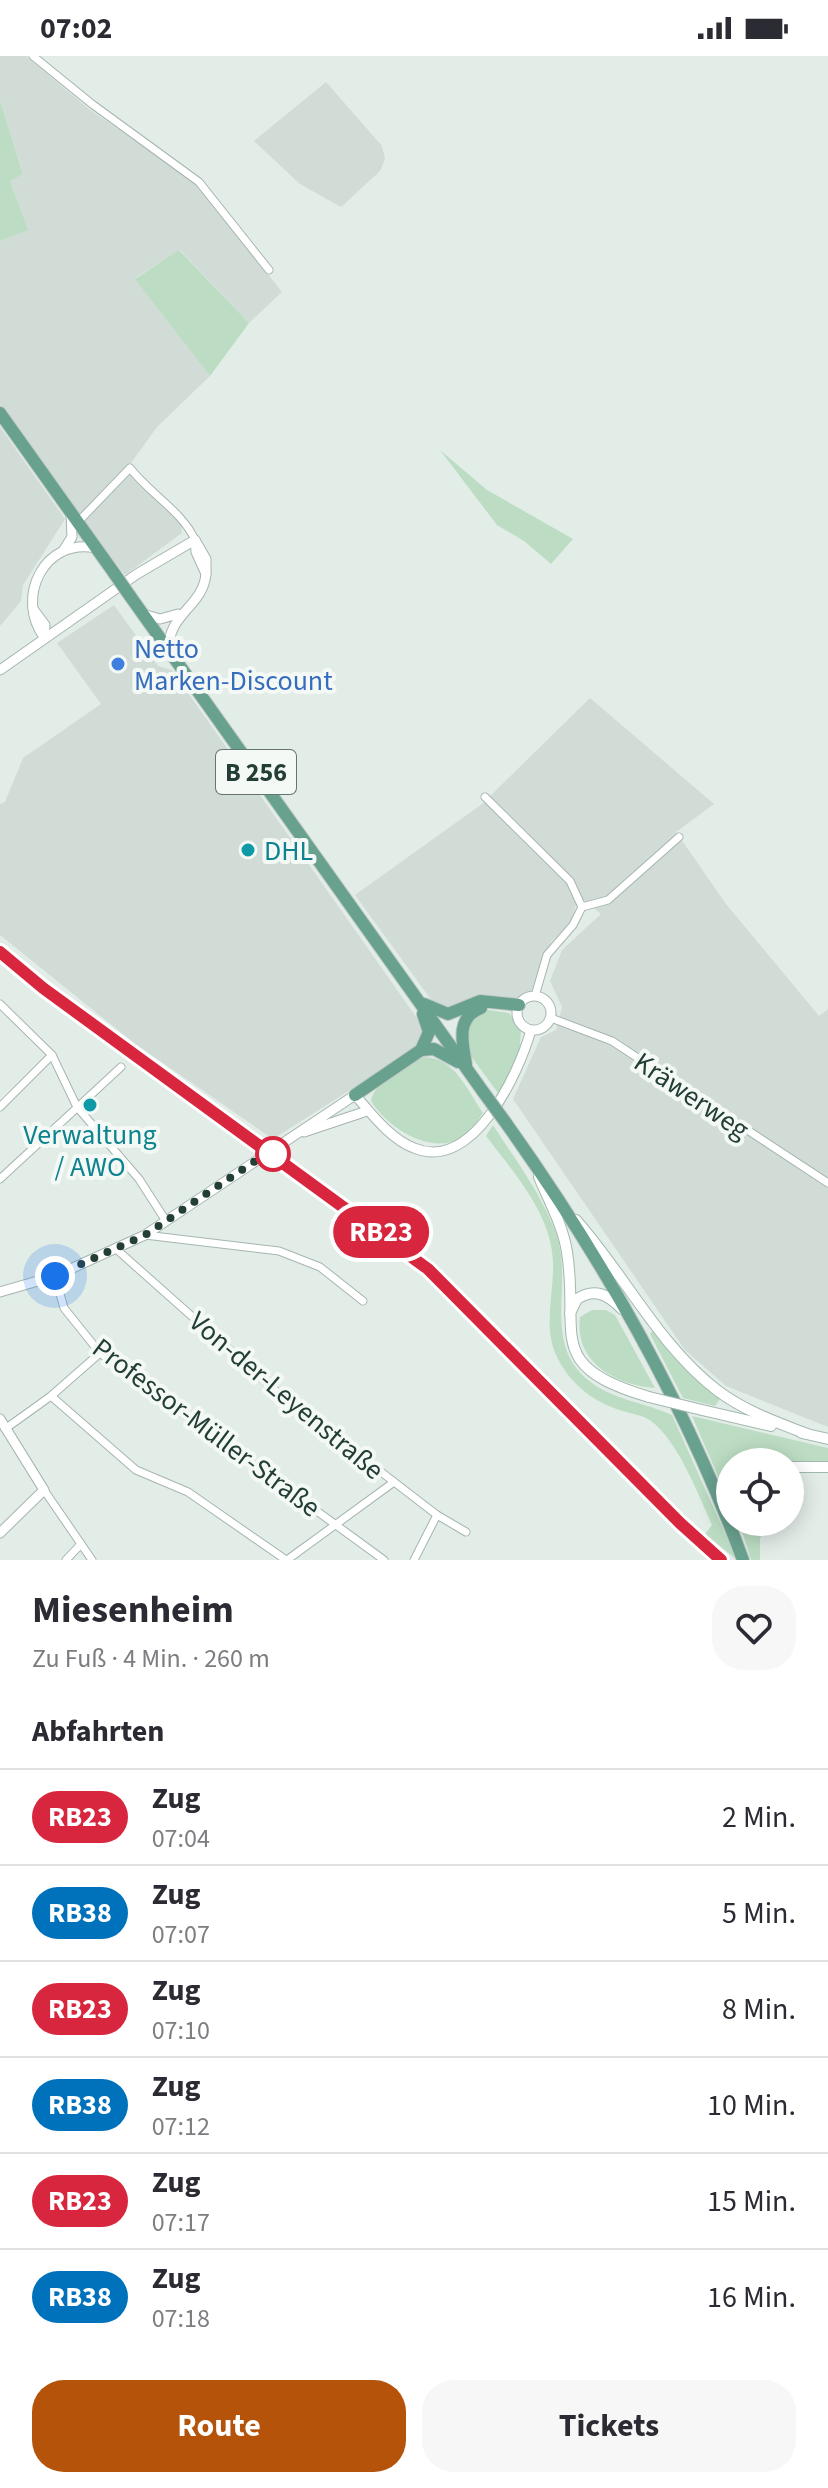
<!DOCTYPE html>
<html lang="de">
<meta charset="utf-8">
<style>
body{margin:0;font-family:"Source Sans 3",sans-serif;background:#f7f7f7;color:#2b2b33;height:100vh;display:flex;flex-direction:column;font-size:30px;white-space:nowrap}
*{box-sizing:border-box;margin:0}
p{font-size:26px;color:#7c7c81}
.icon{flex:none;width:44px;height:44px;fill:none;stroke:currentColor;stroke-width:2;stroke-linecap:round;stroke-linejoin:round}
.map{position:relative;height:1504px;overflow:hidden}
.sheet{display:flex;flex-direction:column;background:#fff;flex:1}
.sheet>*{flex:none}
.badge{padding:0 16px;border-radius:26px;font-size:28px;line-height:52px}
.fabs{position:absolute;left:716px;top:1392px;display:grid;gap:16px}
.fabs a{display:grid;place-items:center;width:88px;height:88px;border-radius:50%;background:#fff;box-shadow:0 4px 20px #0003;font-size:40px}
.you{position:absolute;width:40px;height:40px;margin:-20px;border:6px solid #fff;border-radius:50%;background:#1a73e8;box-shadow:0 0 0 12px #1a73e833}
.map>.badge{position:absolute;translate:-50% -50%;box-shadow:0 0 0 4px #fff}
h2{padding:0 32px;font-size:30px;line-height:72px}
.round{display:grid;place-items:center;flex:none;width:84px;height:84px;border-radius:32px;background:#f7f7f7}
.headline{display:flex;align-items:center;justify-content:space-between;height:136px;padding:0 32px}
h1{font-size:38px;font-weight:700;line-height:60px}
.action{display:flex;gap:16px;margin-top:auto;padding:16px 32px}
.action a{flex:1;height:92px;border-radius:32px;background:#b45309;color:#fff;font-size:32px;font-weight:700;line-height:92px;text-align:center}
.action a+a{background:#f7f7f7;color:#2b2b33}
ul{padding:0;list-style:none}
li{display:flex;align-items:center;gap:24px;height:96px;padding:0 32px;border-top:2px solid #e1e1e2}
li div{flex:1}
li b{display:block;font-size:30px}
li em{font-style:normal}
li .badge{min-width:88px;font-weight:700;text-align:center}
.status{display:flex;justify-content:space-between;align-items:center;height:56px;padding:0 40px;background:#fff;direction:ltr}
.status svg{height:22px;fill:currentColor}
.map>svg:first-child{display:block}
.built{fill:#d1dcd6}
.green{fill:#bcddc3}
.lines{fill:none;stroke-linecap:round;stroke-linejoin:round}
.minor-casing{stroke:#a6b5af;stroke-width:9}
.tertiary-casing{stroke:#a6b5af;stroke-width:11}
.secondary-casing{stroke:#a2b8af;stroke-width:12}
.primary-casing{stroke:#c1c9c6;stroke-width:14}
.minor{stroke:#fff;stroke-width:7}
.tertiary{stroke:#fff;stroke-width:9}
.secondary{stroke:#fff;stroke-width:10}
.primary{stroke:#69a18f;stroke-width:12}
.rail-casing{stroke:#5e7970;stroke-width:5}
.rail{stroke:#f4f9f6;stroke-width:2;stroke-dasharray:6;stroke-linecap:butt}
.secondary-bridge-casing{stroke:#a2b8af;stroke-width:12;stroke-linecap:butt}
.primary-bridge-casing{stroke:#c1c9c6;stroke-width:14;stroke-linecap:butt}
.secondary-bridge{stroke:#fff;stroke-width:10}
.primary-bridge{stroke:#69a18f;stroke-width:12}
.line-casing{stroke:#fff;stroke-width:18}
.line{stroke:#d7263d;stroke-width:12}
.walk{stroke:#233e35;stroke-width:8;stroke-dasharray:0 14.4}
.shop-dot{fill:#3f7fe0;stroke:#f4f9f6;stroke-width:3}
.culture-dot{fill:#0f9aa8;stroke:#f4f9f6;stroke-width:3}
.stop-dot{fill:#fff;stroke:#d7263d;stroke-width:4}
.labels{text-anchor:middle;stroke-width:8;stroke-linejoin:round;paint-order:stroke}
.shield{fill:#f4f9f6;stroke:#62766f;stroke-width:2}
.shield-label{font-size:26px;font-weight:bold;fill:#233e35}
.shop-label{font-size:28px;fill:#366cbe;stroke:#f4f9f6;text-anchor:start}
.culture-label{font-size:28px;fill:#0d838f;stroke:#f4f9f6;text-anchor:start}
.street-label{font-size:28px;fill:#233e35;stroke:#f4f9f6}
</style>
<div class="status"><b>07:02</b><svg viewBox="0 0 49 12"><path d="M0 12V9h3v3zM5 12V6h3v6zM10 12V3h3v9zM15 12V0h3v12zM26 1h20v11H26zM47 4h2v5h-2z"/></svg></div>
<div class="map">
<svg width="828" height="1504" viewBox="0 0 828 1504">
<rect width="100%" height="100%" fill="#e3ede8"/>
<g class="built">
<polygon points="0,0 26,0 89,53 196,127 282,236 249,267 180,194 135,222 210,320 157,371 126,414 181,468 182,477 125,519 80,463 0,349 0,185 27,174 10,124 23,117 0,44"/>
<polygon points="326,26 382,90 385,103 380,115 341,151 300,128 254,85"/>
<polygon points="0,371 65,463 23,529 21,545 0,570"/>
<polygon points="114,549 158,610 172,614 419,965 422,977 419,987 407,998 273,1083 134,987 0,879 0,748 5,746 23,702 101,648 57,587"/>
<polygon points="590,642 714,748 676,776 726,848 819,960 828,953 828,1371 726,1330 685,1294 513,1043 541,981 556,974 562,951 550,925 562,894 601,858 573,835 576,849 571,867 551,886 531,936 517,945 446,954 435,949 355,839 482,748"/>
</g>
<g class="green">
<polygon points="0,44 23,118 10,125 28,174 0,185"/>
<polygon points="179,194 249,267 210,320 135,223"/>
<polygon points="440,394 487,434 573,483 551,508 524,485 497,469"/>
<polygon points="481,953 509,957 521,974 519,1005 498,1037 470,999 464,975"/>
<path d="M423,1001C455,1001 467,1034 483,1057C478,1063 474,1073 468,1078C436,1103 389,1074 371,1045C374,1025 407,1011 423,1001Z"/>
<path d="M493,1069C516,1105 543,1140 557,1180C573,1229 542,1286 588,1324C612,1344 644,1346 672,1359L737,1504L705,1478L712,1469C698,1438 678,1385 651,1365C643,1359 632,1358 623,1355C595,1347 571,1329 558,1303C542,1273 554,1239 553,1207C552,1158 514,1117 486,1080Z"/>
<path d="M592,1254H606L615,1259L655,1332C615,1329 574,1306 580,1261Z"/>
<polygon points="653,1274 687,1314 720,1343 715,1350 683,1342 650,1278"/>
<polygon points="692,1360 828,1392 828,1406 730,1406 727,1441"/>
<polygon points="739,1466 769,1466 760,1482 760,1504 751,1504"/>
</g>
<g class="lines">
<g class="minor-casing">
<g id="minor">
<polyline points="33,0 92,48 199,126 269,214"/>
<path d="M78,466L130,412C150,438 182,455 195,484"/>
<polyline points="485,741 570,825 582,851"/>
<polyline points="582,851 608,844 679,781"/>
<polyline points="535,940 547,899 573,869 582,851"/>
<polyline points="0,948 52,999 77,1051 139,1123 166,1165"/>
<polyline points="551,962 612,985 828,1127"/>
<polyline points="0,1051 52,999"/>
<polyline points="0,1123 121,1011"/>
<polyline points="145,1179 279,1195 320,1211 363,1245"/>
<polyline points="115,1192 276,1335 437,1459 466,1476"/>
<polyline points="55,1220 64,1252 100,1297 384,1504"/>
<polyline points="51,1340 136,1414 188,1436 286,1504"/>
<polyline points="5,1373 51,1340 100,1297"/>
<polyline points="44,1434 92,1504"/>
<polyline points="66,1504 81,1488"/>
<polyline points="287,1504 394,1426"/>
<polyline points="414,1504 437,1459"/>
</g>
</g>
<g class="tertiary-casing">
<g id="tertiary">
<polygon points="195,484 206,503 206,518 196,496"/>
<polyline points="63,495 72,481 71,458"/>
<polyline points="33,553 45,569 44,581"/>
<polyline points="143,558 160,563 178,558"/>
<path d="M44,581C15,542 44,481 96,492"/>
<path d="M169,594C167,558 203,551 206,518"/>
<polyline points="0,614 137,518 195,484"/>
<circle cx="534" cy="957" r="17"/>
<path d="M355,1039C371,1057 390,1083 414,1092C473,1117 519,1017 531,974"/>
<polyline points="304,1076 364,1056"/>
<polyline points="0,1236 55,1220 145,1179 355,1039"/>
<polyline points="0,1363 44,1434 0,1477"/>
</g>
</g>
<g class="secondary-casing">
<g id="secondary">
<path d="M539,1121C549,1145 563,1170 567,1196C580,1279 543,1310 649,1341"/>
<path d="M576,1164C625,1219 659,1290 718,1335C745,1355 776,1366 807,1378"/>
<path d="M570,1257L577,1243C595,1231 608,1239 622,1253"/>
<polyline points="702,1354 771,1370"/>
<polyline points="802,1377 828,1383"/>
<polyline points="790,1411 828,1411"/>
</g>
</g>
<g class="primary-casing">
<g id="primary">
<polyline points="0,357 114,517"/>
<polyline points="130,540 484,1037"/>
<polyline points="424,948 448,958 480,945 519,949"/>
<polyline points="421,994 434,993 458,1006"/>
<path d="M466,1008C462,986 456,961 481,952"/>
<polyline points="355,1039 421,994 429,976 423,958"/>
<path d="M506,1067C603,1203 685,1347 743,1504"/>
</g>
</g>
<use href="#minor" class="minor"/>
<use href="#tertiary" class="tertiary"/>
<use href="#secondary" class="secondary"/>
<use href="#primary" class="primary"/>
<g class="rail-casing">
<polyline id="rail" points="0,891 97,968 430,1210 683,1464 727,1504"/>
</g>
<use href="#rail" class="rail"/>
<g class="secondary-bridge-casing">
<polyline id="secondary-bridge" points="649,1341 702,1354"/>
</g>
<g class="primary-bridge-casing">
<g id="primary-bridge">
<polyline points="114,517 130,540"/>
<polyline points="484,1037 506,1067"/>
</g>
</g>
<use href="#secondary-bridge" class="secondary-bridge"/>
<use href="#primary-bridge" class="primary-bridge"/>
</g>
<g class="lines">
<g class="line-casing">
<polyline id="line" points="0,896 43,932 428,1213 680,1467 721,1504"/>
</g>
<use href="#line" class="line"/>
<polyline class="walk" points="55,1220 145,1179 273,1093 273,1098"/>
</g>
<circle class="shop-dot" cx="118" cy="608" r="8"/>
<g class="culture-dot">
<circle cx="248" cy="794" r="8"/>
<circle cx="90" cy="1049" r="8"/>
</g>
<circle class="stop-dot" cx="273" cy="1098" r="16"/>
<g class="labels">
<rect class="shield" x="216" y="694" width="80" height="44" rx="6"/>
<g class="shield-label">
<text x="256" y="725">B 256</text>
</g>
<g class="shop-label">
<text x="134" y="602">Netto<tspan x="134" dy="32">Marken-Discount</tspan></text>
</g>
<g class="culture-label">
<text x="264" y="804">DHL</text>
<text x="90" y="1088" text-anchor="middle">Verwaltung<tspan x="90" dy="32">/ AWO</tspan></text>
</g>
<g class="street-label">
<text transform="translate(692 1039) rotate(34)" y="10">Kräwerweg</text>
<text transform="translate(287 1339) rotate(40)" y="10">Von-der-Leyenstraße</text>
<text transform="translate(207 1371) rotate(37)" y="10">Professor-Müller-Straße</text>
</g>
</g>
</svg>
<div class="fabs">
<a><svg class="icon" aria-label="locate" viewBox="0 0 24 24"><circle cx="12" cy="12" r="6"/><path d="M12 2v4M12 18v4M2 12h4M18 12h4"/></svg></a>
</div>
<div class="you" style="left:55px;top:1220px"></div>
<b class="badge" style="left:381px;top:1176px;background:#d7263d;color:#fff">RB23</b>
</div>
<section class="sheet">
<div class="headline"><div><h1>Miesenheim</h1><p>Zu Fuß · 4 Min. · 260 m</p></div><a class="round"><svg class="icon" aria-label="heart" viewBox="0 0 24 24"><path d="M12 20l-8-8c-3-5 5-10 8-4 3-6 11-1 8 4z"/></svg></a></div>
<h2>Abfahrten</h2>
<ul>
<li><span class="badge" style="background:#d7263d;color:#fff">RB23</span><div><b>Zug</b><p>07:04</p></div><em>2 Min.</em></li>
<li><span class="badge" style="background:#0072bc;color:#fff">RB38</span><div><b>Zug</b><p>07:07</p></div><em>5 Min.</em></li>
<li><span class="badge" style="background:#d7263d;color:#fff">RB23</span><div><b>Zug</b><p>07:10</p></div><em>8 Min.</em></li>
<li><span class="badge" style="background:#0072bc;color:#fff">RB38</span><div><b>Zug</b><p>07:12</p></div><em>10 Min.</em></li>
<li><span class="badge" style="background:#d7263d;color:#fff">RB23</span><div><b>Zug</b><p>07:17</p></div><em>15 Min.</em></li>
<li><span class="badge" style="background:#0072bc;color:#fff">RB38</span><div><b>Zug</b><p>07:18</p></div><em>16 Min.</em></li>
</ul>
<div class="action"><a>Route</a><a>Tickets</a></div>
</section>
